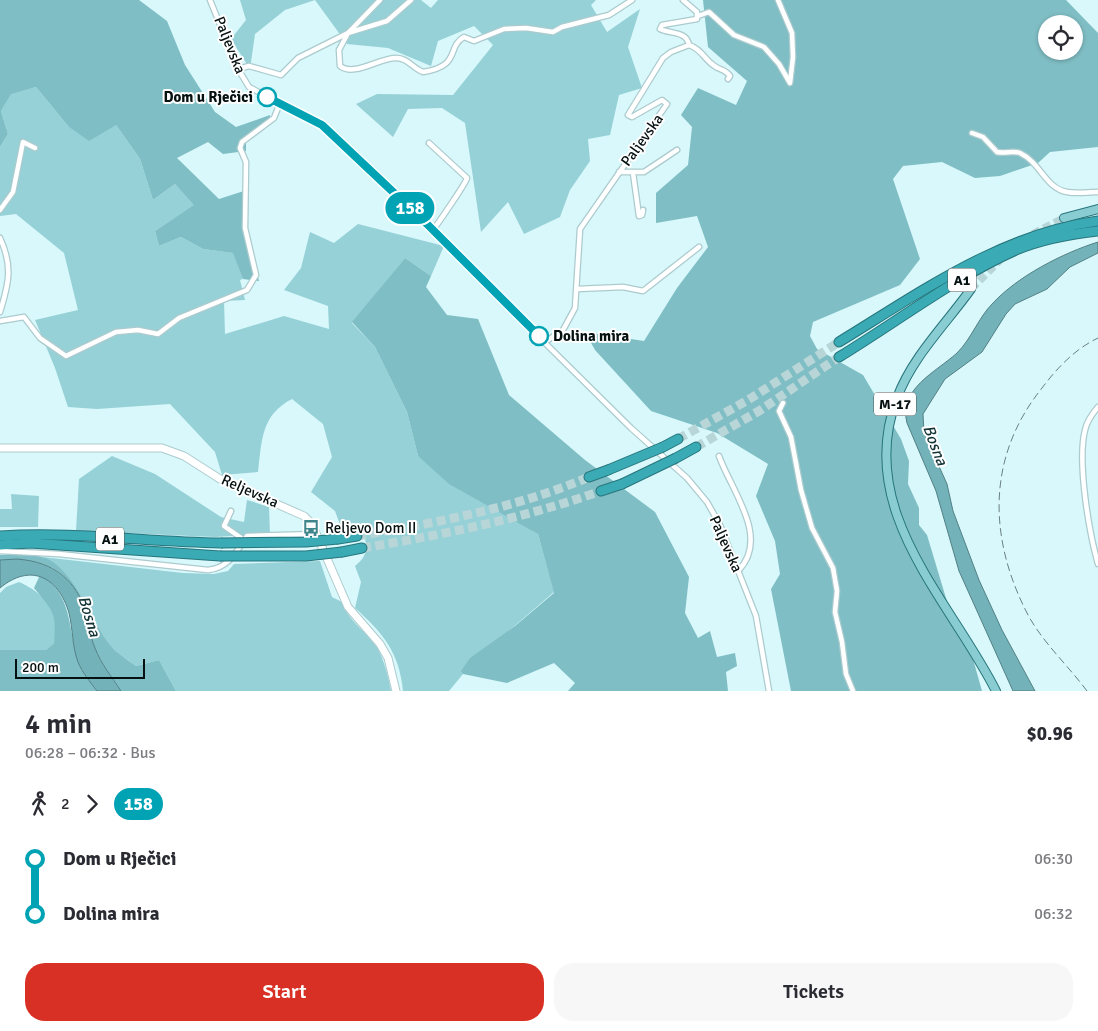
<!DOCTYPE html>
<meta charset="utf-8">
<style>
body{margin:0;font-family:Signika,sans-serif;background:#f7f7f7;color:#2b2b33;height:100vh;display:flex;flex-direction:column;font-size:19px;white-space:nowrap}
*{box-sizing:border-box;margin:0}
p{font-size:16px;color:#7c7c81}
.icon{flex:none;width:28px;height:28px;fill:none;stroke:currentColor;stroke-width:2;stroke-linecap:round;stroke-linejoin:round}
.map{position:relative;height:691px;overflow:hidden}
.sheet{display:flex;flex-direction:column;background:#fff;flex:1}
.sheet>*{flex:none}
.badge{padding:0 10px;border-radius:16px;font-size:18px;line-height:32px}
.controls{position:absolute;left:1038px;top:15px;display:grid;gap:10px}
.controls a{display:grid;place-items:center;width:45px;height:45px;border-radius:50%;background:#fff;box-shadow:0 1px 4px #0004;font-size:25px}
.scale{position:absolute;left:15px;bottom:12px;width:130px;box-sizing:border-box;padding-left:5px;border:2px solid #051011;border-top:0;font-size:14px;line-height:18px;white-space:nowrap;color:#051011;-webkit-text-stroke:4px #fefefe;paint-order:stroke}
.map>.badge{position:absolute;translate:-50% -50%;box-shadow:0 0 0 2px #fff}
.legs{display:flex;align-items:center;gap:8px;height:55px;padding:0 25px;font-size:16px}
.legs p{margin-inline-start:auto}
.head{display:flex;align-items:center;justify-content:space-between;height:85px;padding:0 25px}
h1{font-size:28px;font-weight:600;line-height:38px}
.button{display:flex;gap:10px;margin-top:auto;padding:10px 25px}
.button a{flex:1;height:58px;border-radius:20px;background:#d93025;color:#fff;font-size:20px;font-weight:600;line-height:58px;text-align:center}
.button a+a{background:#f7f7f7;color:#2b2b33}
ul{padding:0 25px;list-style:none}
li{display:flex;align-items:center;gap:18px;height:55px;font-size:19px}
li i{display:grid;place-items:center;width:8px;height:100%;margin:0 6px;background:currentColor}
li i::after{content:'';width:12px;height:12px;margin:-6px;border:4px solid;border-radius:50%;background:#fff}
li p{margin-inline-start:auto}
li:first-child i{background:linear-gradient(#0000 50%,currentColor 0)}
li:last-child i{background:linear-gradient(currentColor 50%,#0000 0)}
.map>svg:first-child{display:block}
.green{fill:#96d1d7}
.forest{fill:#7fbec4;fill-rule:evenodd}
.water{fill:#73b2b8;stroke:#528186}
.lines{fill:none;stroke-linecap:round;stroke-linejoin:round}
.primary-tunnel{stroke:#b8d5d8;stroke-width:8;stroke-dasharray:8 4;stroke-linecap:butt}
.highway-tunnel{stroke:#b8d5d8;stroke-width:9;stroke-dasharray:9 4.5;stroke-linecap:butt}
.street-casing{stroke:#accbce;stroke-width:7}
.secondary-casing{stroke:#accbce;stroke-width:9}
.primary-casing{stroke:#27757c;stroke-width:10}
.highway-casing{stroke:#27757c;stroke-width:11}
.street{stroke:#fff;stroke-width:4.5}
.secondary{stroke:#fff;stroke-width:7}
.primary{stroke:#89cdd3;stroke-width:8}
.highway{stroke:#3aabb5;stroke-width:9}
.rail{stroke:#6b8082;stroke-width:1;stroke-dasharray:8 4;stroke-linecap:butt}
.highway-bridge-casing{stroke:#27757c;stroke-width:11;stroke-linecap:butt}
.highway-bridge{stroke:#3aabb5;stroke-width:9}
.line-1-casing{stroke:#fff;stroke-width:11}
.line-1{stroke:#00a3b4;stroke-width:8}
.stop-1-dot{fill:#fff;stroke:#00a3b4;stroke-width:2.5}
.labels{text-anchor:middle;stroke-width:4;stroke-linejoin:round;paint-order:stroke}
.shield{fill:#fefefe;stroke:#505758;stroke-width:1}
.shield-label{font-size:14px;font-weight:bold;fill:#051011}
.street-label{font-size:15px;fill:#051011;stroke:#fefefe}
.stop-label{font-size:15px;font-weight:bold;fill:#051011;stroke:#fefefe;text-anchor:end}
.poi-label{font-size:15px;fill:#051011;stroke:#fefefe;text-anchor:start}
.water-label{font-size:16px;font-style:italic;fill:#143437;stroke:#fefefe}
</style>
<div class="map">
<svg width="1098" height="691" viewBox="0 0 1098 691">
<rect width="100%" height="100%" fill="#d8f8fb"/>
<g class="green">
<polygon points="240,0 421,0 431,8 438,0 596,0 591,5 607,32 640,9 628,47 642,88 619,95 610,135 588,139 590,161 570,190 560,217 524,234 508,202 481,232 465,123 442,108 408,109 393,137 356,104 377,94 453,95 493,45 474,26 438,41 431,66 388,48 347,44 315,0 285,10 255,34 250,69 231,39 246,20"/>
<path d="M36,87L68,126L116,125L140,159L153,200L175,184L195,205L155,231L159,246L181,237L203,249L234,253L243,279L240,280L245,300L224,301L225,334L284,316L329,329L328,306L284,290L301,268L310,232L334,243L358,224L444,246L431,276L405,258L352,323L375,347L407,412L418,456L538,534L554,592L462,671L463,674L449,691H403C399,652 383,633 355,608L361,582L355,566C369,555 368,545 362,530H342L335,511L311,492L332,457L323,424L292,399C261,415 262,440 258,472L222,475L215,452L170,404L97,409L68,407L55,368L35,320L78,310L64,253L16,214L0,216V147L8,134L1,111L11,93Z"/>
<polygon points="112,456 155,474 221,517 244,522 247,500 269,507 270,534 215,537 76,531 79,479"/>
<polygon points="11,494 39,496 38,527 0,527 0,509 12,509"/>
<path d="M43,557L183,573L214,574L228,571L234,564L320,561L332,597L342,602C350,624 367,631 378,649C385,663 388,676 391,691H176L159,660L136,666C125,658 114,651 106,640C84,607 79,581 43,557Z"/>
<path d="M19,582C34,588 55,604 56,623C57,629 55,637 54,643L46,650H0V593L6,587Z"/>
</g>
<g class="forest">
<polygon points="0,0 139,0 167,21 185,65 215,112 236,127 270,115 269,124 246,137 246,151 223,154 208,142 177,158 219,199 247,190 248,239 259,281 243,279 233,253 203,249 181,237 159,246 155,231 194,205 175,184 153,200 140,159 116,125 89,141 68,126 36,87 11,94 1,111 8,134 0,147"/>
<path d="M703,0H1066L1098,33V147L1050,152L1038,163L1000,176L975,178L942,162L903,166L893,179L920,259L900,285L813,322L810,336L817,349L863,375L901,439L909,461L908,484L919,508V525L927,535L952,618L971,652L982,691H791L771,589L780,574L775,541L756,496L768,464L717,433L651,411L595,350L585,332L644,341L677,288L708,247L697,216L656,223V193L688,165L692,127L681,115L698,88L736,105L747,81L708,47ZM1046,24H1074V51H1046Z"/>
<polygon points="405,258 431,276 426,287 447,315 478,319 509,395 585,460 655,512 689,577 685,613 698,638 710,631 717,657 735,653 737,666 726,672 728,691 568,691 575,683 554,663 507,683 463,674 461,671 470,658 515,626 554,593 538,534 449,484 418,456 407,412 375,347 352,322"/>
<path d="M0,555C13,555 30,553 42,557C71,564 91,619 107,641C114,651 125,658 136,666L159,660L176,691H121C112,677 101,663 95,648C90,637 90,625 86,614C71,568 45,558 0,560Z"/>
<path d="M40,575C72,593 68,627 77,657C80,670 89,681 97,691H0V650H46L54,643C57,613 53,611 34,588Z"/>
</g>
<g class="water">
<path d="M1098,242V253L1070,267L1047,289L1015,304L1006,314L982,352L945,379L923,414L924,433L947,484L953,511L979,580L1002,630L1035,691H1013L959,571L936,491L907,423C898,389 936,372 957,353C972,338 978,318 993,303C1018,276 1063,253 1098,242Z"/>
<path d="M17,559C54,562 76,579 87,615C90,626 90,637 95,648C101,664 112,677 121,691H97C90,682 82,672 78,662C72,646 73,629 69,613C58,576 30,563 0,588V560Z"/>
</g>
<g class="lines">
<g class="primary-tunnel">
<polyline points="1033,234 1064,218"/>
<polyline points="971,289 1000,260"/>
</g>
<g class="highway-tunnel">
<polyline points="678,439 748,400 839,342"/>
<polyline points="696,447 759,411 839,357"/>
<path d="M357,536C435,523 516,508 589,477"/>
<path d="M362,548C443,535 524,518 601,491"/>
</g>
<g class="street-casing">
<g id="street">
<polyline points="210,0 238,69 249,87 322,125 349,149 631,428 687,478 707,502 720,525 756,616 769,691"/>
<path d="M411,0L387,21L348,33L339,50L340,66C354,77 379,58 396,58C408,58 412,68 423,72C462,66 446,47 464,37L474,41L504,29L526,28L553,32L562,27L609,15L632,0"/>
<polyline points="698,16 709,12 734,35 764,47 779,64 790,83 793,57 792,33 778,0"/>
<path d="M689,45C702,49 705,61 716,67C721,70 726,70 730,76L728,79"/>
<polyline points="238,69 249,66 281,75 298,58 348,33 380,0"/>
<path d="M972,133L983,137L997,152C1005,154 1013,150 1020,153C1041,163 1045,188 1067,192C1077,194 1088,192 1098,192"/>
<path d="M429,143L467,178C466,183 439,222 433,230"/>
<polyline points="619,172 644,172 677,150"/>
<polyline points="633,173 639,216 642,215 643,210"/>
<polyline points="0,210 13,192 23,142 35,148"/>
<path d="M0,238C13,266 9,283 0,312"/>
<polyline points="577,289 623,287 643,291 699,247"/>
<polyline points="0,321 24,317 40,338 66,356 116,332 138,330 158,334 179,318 247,290 256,275 245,228 246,162 240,148 242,142 274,118 280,103"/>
<path d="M545,342L563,330L575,308L580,229L667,104L662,100L632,117L628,115L663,58L671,52L689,45C687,31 670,34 660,29L662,25L697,19V12L683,0"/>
<polyline points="783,403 779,411 791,437 801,490 812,528 833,568 837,591 835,612 842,642 846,674 853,691"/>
<path d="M1098,407C1092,414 1087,421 1085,430C1077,462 1089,532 1098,564"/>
<path d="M719,456C731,490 770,537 739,570"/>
<polyline points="231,511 224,526 244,540"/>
<path d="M0,551L59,554L208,570C229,568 236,552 247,536L316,534"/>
</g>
</g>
<g class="secondary-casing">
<polyline id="secondary" points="0,448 162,448 184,456 220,479 304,516 312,524 348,607 380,644 388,658 396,691"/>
</g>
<g class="primary-casing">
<g id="primary">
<polyline points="1064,218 1098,209"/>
<path d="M971,289C946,324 912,357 897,398C854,510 950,600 996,691"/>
</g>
</g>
<g class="highway-casing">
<g id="highway">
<path d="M839,342C921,292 1001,234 1098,221"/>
<path d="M839,357C895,323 957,276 1016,250C1042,239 1071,234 1098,231"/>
<polyline points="663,447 678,439"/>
<polyline points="676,458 696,447"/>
<polyline points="589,477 608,470"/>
<polyline points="601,491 622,484"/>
<path d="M0,536C73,531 147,542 221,543"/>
<polyline points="338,539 357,536"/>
<polyline points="0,545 30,543 220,556"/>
<polyline points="342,552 362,548"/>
</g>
</g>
<use href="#street" class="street"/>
<use href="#secondary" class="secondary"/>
<use href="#primary" class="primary"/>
<use href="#highway" class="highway"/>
<path class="rail" d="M1087,691C1067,664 1039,639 1025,609C988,534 988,455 1042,388C1057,368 1075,349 1098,338"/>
<g class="highway-bridge-casing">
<g id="highway-bridge">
<polyline points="608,470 663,447"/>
<polyline points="622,484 676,458"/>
<polyline points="221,543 306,542 338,539"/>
<polyline points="220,556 306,556 342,552"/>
</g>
</g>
<use href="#highway-bridge" class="highway-bridge"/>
</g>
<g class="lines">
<g class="line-1-casing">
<polyline id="line-1" points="267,97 322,125 427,224 539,336"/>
</g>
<use href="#line-1" class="line-1"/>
</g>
<defs>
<g id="bus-bare" transform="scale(1.35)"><path d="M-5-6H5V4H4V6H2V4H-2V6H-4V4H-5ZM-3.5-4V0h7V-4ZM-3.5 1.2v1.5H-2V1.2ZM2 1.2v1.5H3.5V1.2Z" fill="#3e858c" stroke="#fefefe" stroke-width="2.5" paint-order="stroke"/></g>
</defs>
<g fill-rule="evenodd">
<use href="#bus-bare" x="311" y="528"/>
</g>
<g class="stop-1-dot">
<circle cx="267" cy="97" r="9"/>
<circle cx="539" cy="336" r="9"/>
</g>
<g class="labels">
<g class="shield">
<rect x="948" y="268.5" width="28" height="23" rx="4"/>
<rect x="874" y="392.5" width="42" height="23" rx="4"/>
<rect x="96" y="527.5" width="28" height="23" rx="4"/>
</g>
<g class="shield-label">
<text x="962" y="285">A1</text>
<text x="895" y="409">M-17</text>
<text x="110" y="544">A1</text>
</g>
<g class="street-label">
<text transform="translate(230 45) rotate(68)" y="5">Paljevska</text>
<text transform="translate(642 140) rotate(-54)" y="5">Paljevska</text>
<text transform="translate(250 491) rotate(24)" y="5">Reljevska</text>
<text transform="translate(726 544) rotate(66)" y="5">Paljevska</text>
</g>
<g class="stop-label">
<text x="253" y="102">Dom u Rječici</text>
<text x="553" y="341" text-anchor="start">Dolina mira</text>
</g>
<g class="poi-label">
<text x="325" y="533">Reljevo Dom II</text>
</g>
<g class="water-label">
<text transform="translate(936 445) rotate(69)" y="6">Bosna</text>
<text transform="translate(90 616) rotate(73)" y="6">Bosna</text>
</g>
</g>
</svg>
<div class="controls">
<a><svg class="icon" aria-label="locate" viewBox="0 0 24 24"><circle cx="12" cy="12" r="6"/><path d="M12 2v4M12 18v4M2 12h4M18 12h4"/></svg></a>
</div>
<div class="scale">200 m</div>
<b class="badge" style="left:410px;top:208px;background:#00a3b4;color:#fff">158</b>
</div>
<section class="sheet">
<div class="head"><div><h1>4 min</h1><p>06:28 – 06:32 · Bus</p></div><b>$0.96</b></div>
<div class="legs"><svg class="icon" aria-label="walk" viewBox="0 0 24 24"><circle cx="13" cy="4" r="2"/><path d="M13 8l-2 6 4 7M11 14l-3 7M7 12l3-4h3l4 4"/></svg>2<svg class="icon" aria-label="forward" viewBox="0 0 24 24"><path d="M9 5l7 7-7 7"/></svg><b class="badge" style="background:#00a3b4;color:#fff">158</b></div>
<ul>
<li><i style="color:#00a3b4"></i><b>Dom u Rječici</b><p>06:30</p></li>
<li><i style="color:#00a3b4"></i><b>Dolina mira</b><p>06:32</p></li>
</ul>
<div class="button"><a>Start</a><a>Tickets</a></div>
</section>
